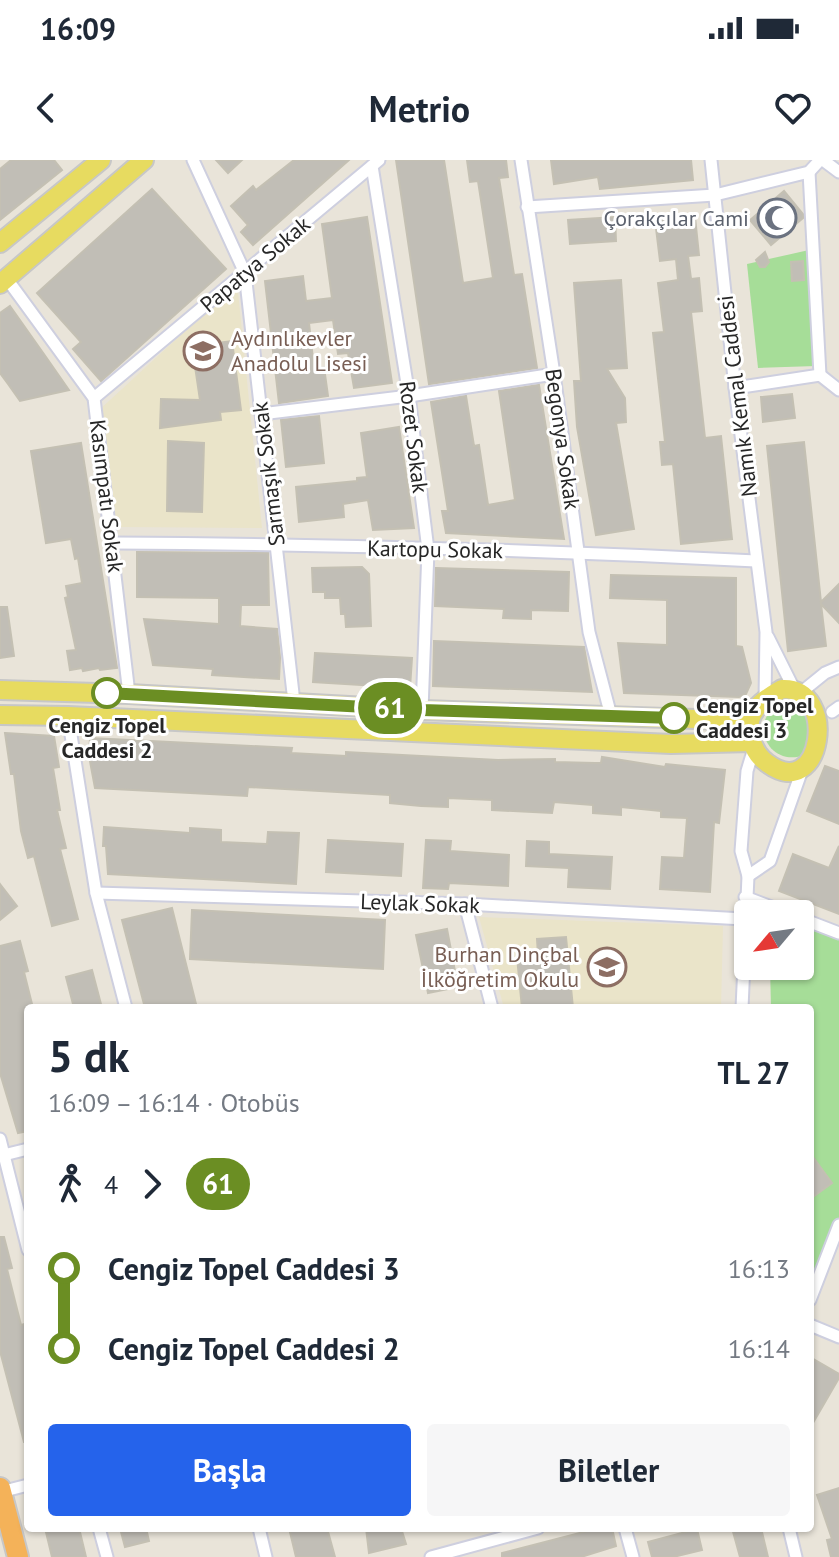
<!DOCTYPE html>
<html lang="tr">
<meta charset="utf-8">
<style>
body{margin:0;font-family:"PT Sans",sans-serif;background:#f6f6f7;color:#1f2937;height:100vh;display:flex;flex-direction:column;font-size:30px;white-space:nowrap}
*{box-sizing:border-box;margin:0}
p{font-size:26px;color:#747a83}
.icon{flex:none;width:44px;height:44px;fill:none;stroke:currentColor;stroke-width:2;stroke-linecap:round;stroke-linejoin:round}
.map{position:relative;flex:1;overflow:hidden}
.panel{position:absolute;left:24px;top:844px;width:790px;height:528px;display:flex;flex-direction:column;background:#fff;border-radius:8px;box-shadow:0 2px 6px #0004}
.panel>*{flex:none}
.badge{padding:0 16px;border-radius:26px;font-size:28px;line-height:52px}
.needle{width:52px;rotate:241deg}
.tools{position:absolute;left:734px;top:740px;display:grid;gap:16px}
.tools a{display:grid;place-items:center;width:80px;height:80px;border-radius:8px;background:#fff;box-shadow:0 2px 6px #0004;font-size:40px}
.map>.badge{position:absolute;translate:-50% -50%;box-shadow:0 0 0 4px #fff}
.legs{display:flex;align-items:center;gap:12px;height:88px;padding:0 24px;font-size:26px}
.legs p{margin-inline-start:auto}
.head{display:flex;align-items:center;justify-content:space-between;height:136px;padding:0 24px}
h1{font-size:44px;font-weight:700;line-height:60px}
.cta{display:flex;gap:16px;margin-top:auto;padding:16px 24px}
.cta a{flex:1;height:92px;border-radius:8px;background:#2563eb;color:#fff;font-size:32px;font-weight:700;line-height:92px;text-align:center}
.cta a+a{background:#f6f6f7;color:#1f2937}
ul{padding:0 24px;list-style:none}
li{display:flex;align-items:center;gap:28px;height:80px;font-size:30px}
li i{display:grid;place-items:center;width:12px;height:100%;margin:0 10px;background:currentColor}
li i::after{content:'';width:20px;height:20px;margin:-10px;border:6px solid;border-radius:50%;background:#fff}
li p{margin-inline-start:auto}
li:first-child i{background:linear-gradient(#0000 50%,currentColor 0)}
li:last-child i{background:linear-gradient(currentColor 50%,#0000 0)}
.status{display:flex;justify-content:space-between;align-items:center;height:56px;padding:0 40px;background:#fff;direction:ltr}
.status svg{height:22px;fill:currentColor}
header{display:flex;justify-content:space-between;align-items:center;height:104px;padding:0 24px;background:#fff;font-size:36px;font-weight:700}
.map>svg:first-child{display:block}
.education{fill:#eae4c9}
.green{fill:#a6dd98}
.building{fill:#c1beb6;stroke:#c4c0b3;stroke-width:2}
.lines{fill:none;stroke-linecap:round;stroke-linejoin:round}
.street-casing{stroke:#cecfdf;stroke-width:15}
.primary-casing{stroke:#c7c7c7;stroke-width:22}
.highway-casing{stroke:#c7c7c7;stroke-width:24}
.street{stroke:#fff;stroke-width:11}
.primary{stroke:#e7db60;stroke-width:18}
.highway{stroke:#f4b259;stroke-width:20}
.line-1-casing{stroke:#fff;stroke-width:18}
.line-1{stroke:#6b8e23;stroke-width:12}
.stop-1-dot{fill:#fff;stroke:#6b8e23;stroke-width:4}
.labels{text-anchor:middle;stroke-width:6;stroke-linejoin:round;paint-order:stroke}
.worship-label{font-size:22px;fill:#5b616d;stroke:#fff;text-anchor:end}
.street-label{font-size:22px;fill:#272727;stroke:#fff}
.education-label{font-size:22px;fill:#785e54;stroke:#fff;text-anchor:start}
.stop-label{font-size:22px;font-weight:bold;fill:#272727;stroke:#fff;text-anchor:start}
</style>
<div class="status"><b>16:09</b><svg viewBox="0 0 49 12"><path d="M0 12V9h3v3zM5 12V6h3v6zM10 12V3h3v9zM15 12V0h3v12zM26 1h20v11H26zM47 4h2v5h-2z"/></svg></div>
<header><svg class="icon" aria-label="back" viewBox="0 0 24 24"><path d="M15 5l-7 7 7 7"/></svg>Metrio<svg class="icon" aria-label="heart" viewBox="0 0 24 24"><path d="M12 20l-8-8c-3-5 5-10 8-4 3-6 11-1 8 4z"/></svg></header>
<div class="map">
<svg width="839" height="1397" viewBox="0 0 839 1397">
<rect width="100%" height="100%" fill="#e9e4d9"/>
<g class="education">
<polygon points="233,127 238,132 262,368 117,367 98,251"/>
<polygon points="479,757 723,766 721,848 504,848"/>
</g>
<g class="green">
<polygon points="809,90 816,206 758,208 747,104"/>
<path d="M791,541L797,542L817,557L805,595C762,610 745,548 791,541Z"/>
<polygon points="800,763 839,777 839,1059 810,1131 810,848 771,848 770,806 800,806"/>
</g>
<g class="building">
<polygon points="11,0 54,0 62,10 0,60 0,9"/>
<polygon points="216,0 242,0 228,13"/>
<polygon points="294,0 349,0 253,85 241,72 248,65 231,46 253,26 256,30"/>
<polygon points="396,0 444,0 463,123 493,118 478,21 470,22 467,0 506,0 508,17 499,18 514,115 522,114 537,208 429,224"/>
<polygon points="551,0 691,0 693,20 600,29 598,17 554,24"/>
<polygon points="152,29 226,109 101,221 73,189 81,182 37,133"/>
<polygon points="784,31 803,54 803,58 771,85 750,60"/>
<polygon points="683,54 684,58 695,57 699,95 688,96 691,119 699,118 702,151 691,152 705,278 721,276 732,379 681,384 673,304 662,305 660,282 665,282 653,173 664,172 658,123 678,120 676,99 660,101 655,60"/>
<polygon points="367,57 392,223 354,228 348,193 338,194 333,160 309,163 314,208 324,207 328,236 279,243 265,121 303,116 306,141 332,138 322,64"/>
<polygon points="615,57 616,81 570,84 568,60"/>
<polygon points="765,92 769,102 765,107 760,107 756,100"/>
<polygon points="803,101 804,120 792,121 791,102"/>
<polygon points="621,120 627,208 607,209 625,238 626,262 616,263 634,369 596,375 577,267 574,221 581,221 574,123"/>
<polygon points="10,146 46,197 69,230 20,241 8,224 0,213 0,153"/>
<polygon points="232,181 241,250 220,252 221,260 160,268 161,239 200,240 192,186"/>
<polygon points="539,225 564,379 446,373 442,351 448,351 431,242 466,236 474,286 479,285 488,345 515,340 499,231"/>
<polygon points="792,234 795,258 763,262 761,237"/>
<polygon points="319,256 324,303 286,307 281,260"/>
<polygon points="399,267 414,368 373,370 368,340 343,344 344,357 299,362 296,327 357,321 357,318 367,317 361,273"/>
<polygon points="168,281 204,283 202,352 167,351"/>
<polygon points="804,282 821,442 839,424 839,463 821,444 826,486 788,491 767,286"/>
<polygon points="81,283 117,508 100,510 99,508 83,511 82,508 70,510 67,491 76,490 65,438 68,437 66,426 82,423 78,398 75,399 71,379 46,383 31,291"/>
<polygon points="137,392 268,393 269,445 241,445 240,466 277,469 280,498 279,519 212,515 213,509 153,505 144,459 219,464 219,438 137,437"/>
<polygon points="362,407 369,414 371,466 346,467 345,454 341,454 340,438 325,438 325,432 313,432 312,408"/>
<polygon points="436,408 569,412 568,451 531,450 531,459 503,458 504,449 435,446"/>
<polygon points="611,415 736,418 736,486 742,487 751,523 746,534 739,537 624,533 618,483 667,485 667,440 610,438"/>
<polygon points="0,447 7,447 14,496 0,498"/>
<polygon points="434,481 584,487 592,532 433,526"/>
<polygon points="315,493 412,498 410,528 313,522"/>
<polygon points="5,573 54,576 59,607 53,608 60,650 57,650 66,688 60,689 78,759 52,766 34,696 28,698 21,671 14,614 11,614"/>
<polygon points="90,578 292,588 291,593 346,596 346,592 498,600 555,599 555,602 595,603 601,603 602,597 665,607 666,604 725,610 719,663 714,662 710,732 660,729 662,697 684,698 687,658 661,657 661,651 621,647 621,655 593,653 593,645 554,642 552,653 492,650 492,640 448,638 448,647 421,646 390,643 390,635 248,627 247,636 95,628 89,596"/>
<polygon points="825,606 839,611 839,664 807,651"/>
<polygon points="104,667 190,673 190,668 221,670 221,682 267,684 268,672 299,673 296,724 108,714 106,686 103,686"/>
<polygon points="328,680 403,684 401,716 326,712"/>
<polygon points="426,680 451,681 450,691 509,695 508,726 449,723 448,729 423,728"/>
<polygon points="527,681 549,682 549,694 612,697 610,729 568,727 569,708 526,706"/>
<polygon points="839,686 839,754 779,731 793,694 829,708"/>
<polygon points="0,724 17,746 0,760"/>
<polygon points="172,748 197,848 145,848 122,760"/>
<polygon points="192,750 385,760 383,809 190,799"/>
<polygon points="447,769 458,827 428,833 416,775"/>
<polygon points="566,777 573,848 522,848 517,797 538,795 537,779"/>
<polygon points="20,781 28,811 24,812 33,848 28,848 28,971 18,973 0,913 0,786"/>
<polygon points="92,810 102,848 74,848 66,817"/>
<polygon points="810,993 832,1023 810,1039"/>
<polygon points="0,1077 4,1077 12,1108 7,1109 21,1165 28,1163 28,1282 24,1282 0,1191"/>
<polygon points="810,1197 839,1214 839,1218 810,1268"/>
<polygon points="839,1328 839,1397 831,1397 827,1380 832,1379 817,1335"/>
<polygon points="45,1368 79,1368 86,1397 52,1397"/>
<polygon points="120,1368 146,1368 149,1381 125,1387"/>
<polygon points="289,1368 327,1368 335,1397 296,1397"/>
<polygon points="366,1368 401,1368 406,1384 369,1393"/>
<polygon points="599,1368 612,1368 616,1386 581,1397 502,1397 502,1393"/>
<polygon points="732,1368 761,1368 768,1397 740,1397"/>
<polygon points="697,1369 702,1390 673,1397 652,1397 648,1382"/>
</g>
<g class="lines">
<g class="street-casing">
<g id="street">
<polyline points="193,0 245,113 294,542"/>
<polyline points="521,0 554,214 589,472 611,556"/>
<polyline points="711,0 735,228 766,472 765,539"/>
<polyline points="823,0 839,12"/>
<polyline points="372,6 409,236 428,390 422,550"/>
<polyline points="809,12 820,215"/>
<polyline points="527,47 715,35 809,12 820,0"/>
<polyline points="7,119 94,238 129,534"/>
<polyline points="735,228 820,215 839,230"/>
<polyline points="94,238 379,0"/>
<polyline points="261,254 409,236 554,214"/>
<path d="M113,383C328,384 542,390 756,401"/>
<polyline points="768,477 794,529"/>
<polyline points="804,530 825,513 839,507"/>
<polyline points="832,552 839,547"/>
<polyline points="68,556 96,733 126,848"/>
<polyline points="748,716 770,701 802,610"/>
<polyline points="96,733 465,744 744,759"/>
<polyline points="745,737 790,754"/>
<polyline points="465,744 492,848"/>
<polyline points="800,758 839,773"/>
<polyline points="742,848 748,716 741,691 747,611 754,588"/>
<polyline points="0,979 28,1090"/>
<polyline points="0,996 28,989"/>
<polyline points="810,1140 839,1065"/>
<polyline points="810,1165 839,1177"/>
<polyline points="1,1332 28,1325"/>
<polyline points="99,1368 107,1397"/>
<polyline points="259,1368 266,1397"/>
<polyline points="625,1368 633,1397"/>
<polyline points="789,1368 796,1397"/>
<polyline points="431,1397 538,1368"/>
</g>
</g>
<g class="primary-casing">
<g id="primary">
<polyline points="0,83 101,0"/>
<polyline points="0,124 144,0"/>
<path d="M782,529C839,526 823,645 767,603C753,593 744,569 753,553C759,542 772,535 782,529Z"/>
<polyline points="0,530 129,534 422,550 726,560 754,552"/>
<polyline points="0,555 68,556 671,584 752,582"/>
</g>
</g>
<g class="highway-casing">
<polyline id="highway" points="0,1328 18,1397"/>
</g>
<use href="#street" class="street"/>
<use href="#primary" class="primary"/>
<use href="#highway" class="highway"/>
</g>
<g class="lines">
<g class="line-1-casing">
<polyline id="line-1" points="107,533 422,550 674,558"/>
</g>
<use href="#line-1" class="line-1"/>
</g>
<defs>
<g id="mosque-ring" transform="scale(2)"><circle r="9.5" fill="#fff" stroke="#6b7280" stroke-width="1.5"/><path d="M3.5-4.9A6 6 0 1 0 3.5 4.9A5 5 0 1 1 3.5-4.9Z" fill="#6b7280"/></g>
<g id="school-ring" transform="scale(2)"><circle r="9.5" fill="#fff" stroke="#8d6e63" stroke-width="1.5"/><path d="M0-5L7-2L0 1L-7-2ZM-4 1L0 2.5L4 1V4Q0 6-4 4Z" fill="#8d6e63"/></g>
</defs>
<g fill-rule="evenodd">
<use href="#mosque-ring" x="777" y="58"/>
<use href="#school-ring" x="203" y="191"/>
<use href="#school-ring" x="607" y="807"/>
</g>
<g class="stop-1-dot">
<circle cx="107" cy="533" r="14"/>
<circle cx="674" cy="558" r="14"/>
</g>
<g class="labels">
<g class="worship-label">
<text x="749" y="66">Çorakçılar Cami</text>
</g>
<g class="street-label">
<text transform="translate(255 104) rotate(-40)" y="8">Papatya Sokak</text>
<text transform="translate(737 236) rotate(-97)" y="8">Namık Kemal Caddesi</text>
<text transform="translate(414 277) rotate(83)" y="8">Rozet Sokak</text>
<text transform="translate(563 279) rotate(82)" y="8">Begonya Sokak</text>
<text transform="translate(268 314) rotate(-97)" y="8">Sarmaşık Sokak</text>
<text transform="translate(107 336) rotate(83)" y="8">Kasımpatı Sokak</text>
<text transform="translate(435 389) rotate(1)" y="8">Kartopu Sokak</text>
<text transform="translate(420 743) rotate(2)" y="8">Leylak Sokak</text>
</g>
<g class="education-label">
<text x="231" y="186">Aydınlıkevler<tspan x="231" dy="25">Anadolu Lisesi</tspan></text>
<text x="579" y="802" text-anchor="end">Burhan Dinçbal<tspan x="579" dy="25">İlköğretim Okulu</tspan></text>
</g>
<g class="stop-label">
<text x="696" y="553">Cengiz Topel<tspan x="696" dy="25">Caddesi 3</tspan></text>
<text x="107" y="573" text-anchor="middle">Cengiz Topel<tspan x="107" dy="25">Caddesi 2</tspan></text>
</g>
</g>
</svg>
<div class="tools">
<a><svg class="needle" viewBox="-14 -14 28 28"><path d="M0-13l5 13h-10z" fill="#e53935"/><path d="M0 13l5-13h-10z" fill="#747a83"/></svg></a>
</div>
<b class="badge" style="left:390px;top:548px;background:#6b8e23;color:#fff">61</b>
<section class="panel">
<div class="head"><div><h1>5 dk</h1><p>16:09 – 16:14 · Otobüs</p></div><b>TL 27</b></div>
<div class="legs"><svg class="icon" aria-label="walk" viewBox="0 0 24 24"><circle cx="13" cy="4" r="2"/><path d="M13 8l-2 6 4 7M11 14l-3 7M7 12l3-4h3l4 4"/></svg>4<svg class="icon" aria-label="forward" viewBox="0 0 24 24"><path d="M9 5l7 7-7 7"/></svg><b class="badge" style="background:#6b8e23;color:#fff">61</b></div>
<ul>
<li><i style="color:#6b8e23"></i><b>Cengiz Topel Caddesi 3</b><p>16:13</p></li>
<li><i style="color:#6b8e23"></i><b>Cengiz Topel Caddesi 2</b><p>16:14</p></li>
</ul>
<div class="cta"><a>Başla</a><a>Biletler</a></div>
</section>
</div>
